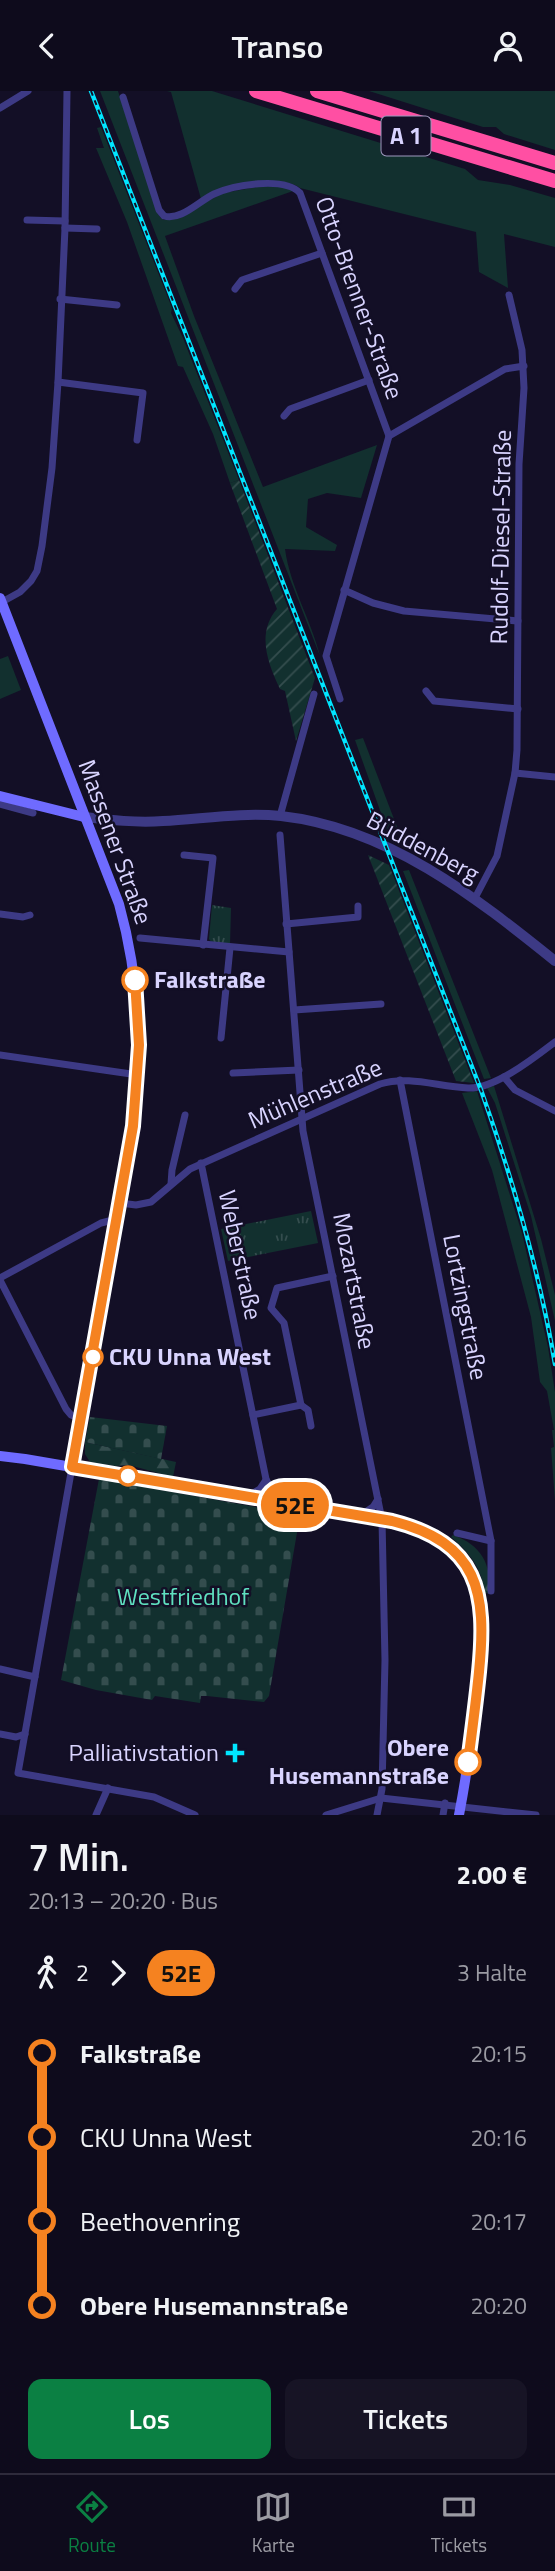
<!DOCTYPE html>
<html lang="de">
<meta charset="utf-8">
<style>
body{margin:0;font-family:"Titillium Web",sans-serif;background:#171425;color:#f1f3f6;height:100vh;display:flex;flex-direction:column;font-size:26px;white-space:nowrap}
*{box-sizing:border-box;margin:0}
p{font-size:23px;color:#9b9ba3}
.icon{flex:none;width:38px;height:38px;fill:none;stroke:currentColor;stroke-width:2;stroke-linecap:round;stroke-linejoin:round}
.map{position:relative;height:1724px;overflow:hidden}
.panel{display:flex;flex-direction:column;background:#0e0b1c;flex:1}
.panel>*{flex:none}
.badge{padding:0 14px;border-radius:23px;font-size:24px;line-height:46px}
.map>.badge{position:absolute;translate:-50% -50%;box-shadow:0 0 0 4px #fff}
.legs{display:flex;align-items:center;gap:10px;height:77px;padding:0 28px;font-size:23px}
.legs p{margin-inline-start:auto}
.head{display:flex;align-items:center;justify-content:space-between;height:119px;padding:0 28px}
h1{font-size:38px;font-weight:600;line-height:52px}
.action{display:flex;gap:14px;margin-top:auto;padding:14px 28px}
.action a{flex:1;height:80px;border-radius:14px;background:#0b8043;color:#fff;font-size:28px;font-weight:600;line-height:80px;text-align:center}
.action a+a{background:#171425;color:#f1f3f6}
ul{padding:0 28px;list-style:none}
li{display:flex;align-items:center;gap:24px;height:84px;font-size:26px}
li i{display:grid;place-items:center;width:10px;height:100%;margin:0 9px;background:currentColor}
li i::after{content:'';width:18px;height:18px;margin:-9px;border:5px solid;border-radius:50%;background:#0e0b1c}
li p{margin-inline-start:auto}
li:first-child i{background:linear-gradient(#0000 50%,currentColor 0)}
li:last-child i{background:linear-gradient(currentColor 50%,#0000 0)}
header{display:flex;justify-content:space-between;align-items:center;height:91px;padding:0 28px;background:#0e0b1c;font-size:32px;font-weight:600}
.tab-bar{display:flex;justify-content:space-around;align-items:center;height:98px;border-top:2px solid #2e2b3b;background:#0e0b1c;font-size:19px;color:#9b9ba3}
.tab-bar a{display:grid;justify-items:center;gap:4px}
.tab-bar .active{color:#0b8043}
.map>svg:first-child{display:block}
.grass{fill:#12302f}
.forest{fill:url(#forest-firs)}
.cemetery{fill:url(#cemetery-stones)}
.park{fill:url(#park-tufts)}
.garden{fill:url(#garden-furrows)}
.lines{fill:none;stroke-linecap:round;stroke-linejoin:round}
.minor{stroke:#3d3a85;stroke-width:7}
.tertiary{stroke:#3d3a85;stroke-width:10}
.secondary{stroke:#6f6bff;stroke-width:10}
.motorway{stroke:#ff4fa3;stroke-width:14}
.rail-casing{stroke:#00e5ff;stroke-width:4.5}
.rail{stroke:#130f26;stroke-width:2;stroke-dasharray:5;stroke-linecap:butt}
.line-1-casing{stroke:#fff;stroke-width:16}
.line-1{stroke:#f58220;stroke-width:10}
.stop-1-dot{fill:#fff;stroke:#f58220;stroke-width:3.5}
.poi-dot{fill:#00e5ff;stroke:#130f26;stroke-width:2.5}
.labels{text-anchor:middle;stroke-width:5;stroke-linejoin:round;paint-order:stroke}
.shield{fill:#130f26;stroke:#9e99be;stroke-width:2}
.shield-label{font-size:23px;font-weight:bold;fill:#d9d4ff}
.street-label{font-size:24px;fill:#d9d4ff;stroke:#130f26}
.stop-label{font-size:24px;font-weight:bold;fill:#d9d4ff;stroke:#130f26;text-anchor:start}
.park-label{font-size:24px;fill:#5fe0c0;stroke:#130f26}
.poi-label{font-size:24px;fill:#d9d4ff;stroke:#130f26;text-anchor:end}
</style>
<header><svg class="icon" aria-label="back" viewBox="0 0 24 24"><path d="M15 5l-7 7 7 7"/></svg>Transo<svg class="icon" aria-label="person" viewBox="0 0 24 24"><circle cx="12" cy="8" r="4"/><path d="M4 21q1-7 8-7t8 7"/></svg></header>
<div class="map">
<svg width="555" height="1724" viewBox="0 0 555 1724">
<defs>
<pattern id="forest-firs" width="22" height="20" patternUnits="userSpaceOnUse" patternTransform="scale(1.75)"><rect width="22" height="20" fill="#12302f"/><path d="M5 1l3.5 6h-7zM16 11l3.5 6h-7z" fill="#344d4e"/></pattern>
<pattern id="cemetery-stones" width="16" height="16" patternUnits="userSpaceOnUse" patternTransform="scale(1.75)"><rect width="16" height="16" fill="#12302f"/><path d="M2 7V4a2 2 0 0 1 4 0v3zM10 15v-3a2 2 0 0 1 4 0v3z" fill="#344d4e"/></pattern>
<pattern id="park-tufts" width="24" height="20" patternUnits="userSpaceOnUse" patternTransform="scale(1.75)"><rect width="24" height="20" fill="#12302f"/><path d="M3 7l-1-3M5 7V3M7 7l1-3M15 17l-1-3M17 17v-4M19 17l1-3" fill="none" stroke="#344d4e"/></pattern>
<pattern id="garden-furrows" width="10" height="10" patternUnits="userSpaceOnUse" patternTransform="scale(1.75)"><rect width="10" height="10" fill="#12302f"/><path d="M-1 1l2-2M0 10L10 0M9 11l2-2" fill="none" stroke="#344d4e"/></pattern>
</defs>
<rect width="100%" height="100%" fill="#130f26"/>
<g class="grass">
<path d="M100,0H118L153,108L160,126L164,129L179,126L223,102L268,94H278L293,100L165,145L194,225L263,396L377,354L361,407L327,402L308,408L306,436L337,454L335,460L285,458C290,495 311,529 320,565Z"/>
<path d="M167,0H212L465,78L478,89L510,94L555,107V156L504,143L508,197L479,181L476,141L300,97C277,80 227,101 201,108L171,1Z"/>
<polygon points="369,0 555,0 555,59 504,43 496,36 483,36"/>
<polygon points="101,36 172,217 171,222 183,247 239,389 230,392 213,343 183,276 178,275 127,131 96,57 104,57 97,37"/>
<polygon points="8,565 21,599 0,608 0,568"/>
<polygon points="363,647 399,741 387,739 355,649"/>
<polygon points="409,779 491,987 484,988 403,780"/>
<polygon points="494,995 541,1148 555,1204 555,1230 531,1125 495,1012 487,997"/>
<polygon points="477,1000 522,1142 548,1256 555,1301 555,1410 551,1357 554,1356 552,1339 554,1339 547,1300 540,1291 531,1226 492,1079 462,1002"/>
</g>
<g class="forest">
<polygon points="85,1351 176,1371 173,1386 129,1374 115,1375 90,1371 85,1363"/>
<path d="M453,1444C481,1454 492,1473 489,1503L484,1501C482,1476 469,1462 451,1446Z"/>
</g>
<g class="cemetery">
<polygon points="90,1326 167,1335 161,1368 85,1351"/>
<polygon points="99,1388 300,1424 269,1605 264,1611 207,1605 201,1605 200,1612 155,1605 152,1609 96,1599 61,1589"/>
</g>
<g class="park">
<polygon points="212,814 231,817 230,853 212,852 209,848"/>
<polygon points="311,1120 318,1152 228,1170 221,1138"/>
</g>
<g class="garden">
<path d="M239,389L315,587L296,650L285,600L280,598C268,573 256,542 277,518L230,392Z"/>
<polygon points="368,764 389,774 474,992 456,990"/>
</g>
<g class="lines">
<g class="minor">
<path d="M123,6L159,119L164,125C181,130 199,110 214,103C233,94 284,85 300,102L389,345"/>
<polyline points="0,17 28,0"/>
<polyline points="27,129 65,130"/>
<polyline points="65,137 97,138"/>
<polyline points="235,198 242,189 322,162"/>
<polyline points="60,208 117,214"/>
<polyline points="58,291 143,302 137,349"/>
<polyline points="284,325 290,318 369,289"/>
<polyline points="344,499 373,512 404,520 518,530"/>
<polyline points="2,511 20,501 31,490 37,480 42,455 52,377 58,291 65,137 67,0"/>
<polyline points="426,600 434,610 518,618"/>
<polyline points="340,608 326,565 389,345 505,278 524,275"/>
<polyline points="515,682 555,686"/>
<polyline points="0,713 33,722"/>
<polyline points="280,725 314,603"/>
<polyline points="280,744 303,1040 382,1429 385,1569 382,1698 377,1724"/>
<polyline points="184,764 213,767 203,854"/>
<polyline points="475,807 497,765 515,682 517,659 519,373 524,297 522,259 509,204"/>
<polyline points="0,823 23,826 30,824"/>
<polyline points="286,833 358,826 358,815"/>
<polyline points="140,847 289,861"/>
<polyline points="294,919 381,913"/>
<polyline points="221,947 230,857"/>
<polyline points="0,964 138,984"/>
<polyline points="233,982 299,979"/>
<polyline points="504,986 515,999 555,1020"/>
<polyline points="400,989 491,1450 491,1500"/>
<polyline points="201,1072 266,1388 276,1411"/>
<polyline points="171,1093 172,1079 185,1024"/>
<path d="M120,1112L136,1114L151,1111L190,1078L380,993C410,984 438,996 468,997C495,998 534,967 555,951"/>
<polyline points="0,1187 101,1132 117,1128"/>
<polyline points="0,1189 66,1318 71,1324 81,1328"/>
<polyline points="301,1314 308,1319 311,1335"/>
<polyline points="253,1324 301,1314 284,1232 271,1217 277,1197 333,1185"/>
<polyline points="72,1376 18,1682 154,1706 195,1724"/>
<polyline points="247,1406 260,1398 266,1389"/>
<polyline points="360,1425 373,1416 378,1408"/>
<polyline points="457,1442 491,1450"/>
<polyline points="0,1578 35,1586"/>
<polyline points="0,1643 16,1646 25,1643"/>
<polyline points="96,1724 108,1697"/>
<polyline points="326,1724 381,1707 536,1724"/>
<polyline points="443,1724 445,1712"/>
</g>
<path class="tertiary" d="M84,726C110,729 137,732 163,730C202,728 242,721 281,725C388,737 474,805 555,870"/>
<g class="secondary">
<path d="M0,507L119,813C153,935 135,1024 114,1145C101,1222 86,1299 72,1376"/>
<polyline points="0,705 84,726"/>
<path d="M0,1365L25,1368L392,1431C490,1453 485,1514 477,1597C473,1639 467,1682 459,1724"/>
</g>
<g class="motorway">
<polyline points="256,0 555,90"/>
<polyline points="317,0 555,72"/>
</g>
<g class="rail-casing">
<path id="rail" d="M91,0L481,999C513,1089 539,1179 555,1273"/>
</g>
<use href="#rail" class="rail"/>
</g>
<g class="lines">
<g class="line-1-casing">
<path id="line-1" d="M135,889L139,954L133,1035L72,1376L392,1430C479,1452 487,1501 479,1581C476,1611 472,1641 468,1671"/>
</g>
<use href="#line-1" class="line-1"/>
</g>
<g class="stop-1-dot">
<circle cx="135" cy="889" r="12"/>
<circle cx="93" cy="1266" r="9"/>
<circle cx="128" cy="1385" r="9"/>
<circle cx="468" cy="1671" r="12"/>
</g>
<path class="poi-dot" d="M231.5 1651.5h7v7h7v7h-7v7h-7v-7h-7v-7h7z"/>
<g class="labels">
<rect class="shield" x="381.5" y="25.5" width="49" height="39" rx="5"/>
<g class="shield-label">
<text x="406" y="53">A 1</text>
</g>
<g class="street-label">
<text transform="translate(359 207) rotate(70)" y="8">Otto-Brenner-Straße</text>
<text transform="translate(501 446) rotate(-89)" y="8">Rudolf-Diesel-Straße</text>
<text transform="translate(115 751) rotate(70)" y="8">Massener Straße</text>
<text transform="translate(423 756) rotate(28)" y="8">Büddenberg</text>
<text transform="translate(315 1003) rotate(-23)" y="8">Mühlenstraße</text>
<text transform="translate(240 1164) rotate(78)" y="8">Weberstraße</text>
<text transform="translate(354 1190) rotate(79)" y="8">Mozartstraße</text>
<text transform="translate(465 1216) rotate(79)" y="8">Lortzingstraße</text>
</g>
<g class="stop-label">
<text x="154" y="897">Falkstraße</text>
<text x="109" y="1274">CKU Unna West</text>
<text x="449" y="1665" text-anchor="end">Obere<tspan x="449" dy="28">Husemannstraße</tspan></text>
</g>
<g class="park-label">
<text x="183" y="1514">Westfriedhof</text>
</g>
<g class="poi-label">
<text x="219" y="1670">Palliativstation</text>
</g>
</g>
</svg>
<b class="badge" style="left:295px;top:1414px;background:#f58220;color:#111">52E</b>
</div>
<section class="panel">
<div class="head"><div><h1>7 Min.</h1><p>20:13 – 20:20 · Bus</p></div><b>2.00 €</b></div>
<div class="legs"><svg class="icon" aria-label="walk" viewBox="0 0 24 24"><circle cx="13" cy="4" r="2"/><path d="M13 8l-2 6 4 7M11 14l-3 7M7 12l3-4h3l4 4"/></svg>2<svg class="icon" aria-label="forward" viewBox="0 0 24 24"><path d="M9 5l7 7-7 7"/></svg><b class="badge" style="background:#f58220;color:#111">52E</b><p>3 Halte</p></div>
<ul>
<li><i style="color:#f58220"></i><b>Falkstraße</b><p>20:15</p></li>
<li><i style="color:#f58220"></i><span>CKU Unna West</span><p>20:16</p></li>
<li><i style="color:#f58220"></i><span>Beethovenring</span><p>20:17</p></li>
<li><i style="color:#f58220"></i><b>Obere Husemannstraße</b><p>20:20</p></li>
</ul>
<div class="action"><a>Los</a><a>Tickets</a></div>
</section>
<nav class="tab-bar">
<a class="active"><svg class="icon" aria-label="directions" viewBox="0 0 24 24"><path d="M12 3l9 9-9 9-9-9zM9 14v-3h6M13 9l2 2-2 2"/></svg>Route</a>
<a><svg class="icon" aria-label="map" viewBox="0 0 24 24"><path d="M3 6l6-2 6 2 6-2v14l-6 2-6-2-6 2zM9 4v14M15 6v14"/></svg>Karte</a>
<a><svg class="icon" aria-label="tickets" viewBox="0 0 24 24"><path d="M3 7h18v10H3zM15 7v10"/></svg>Tickets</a>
</nav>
